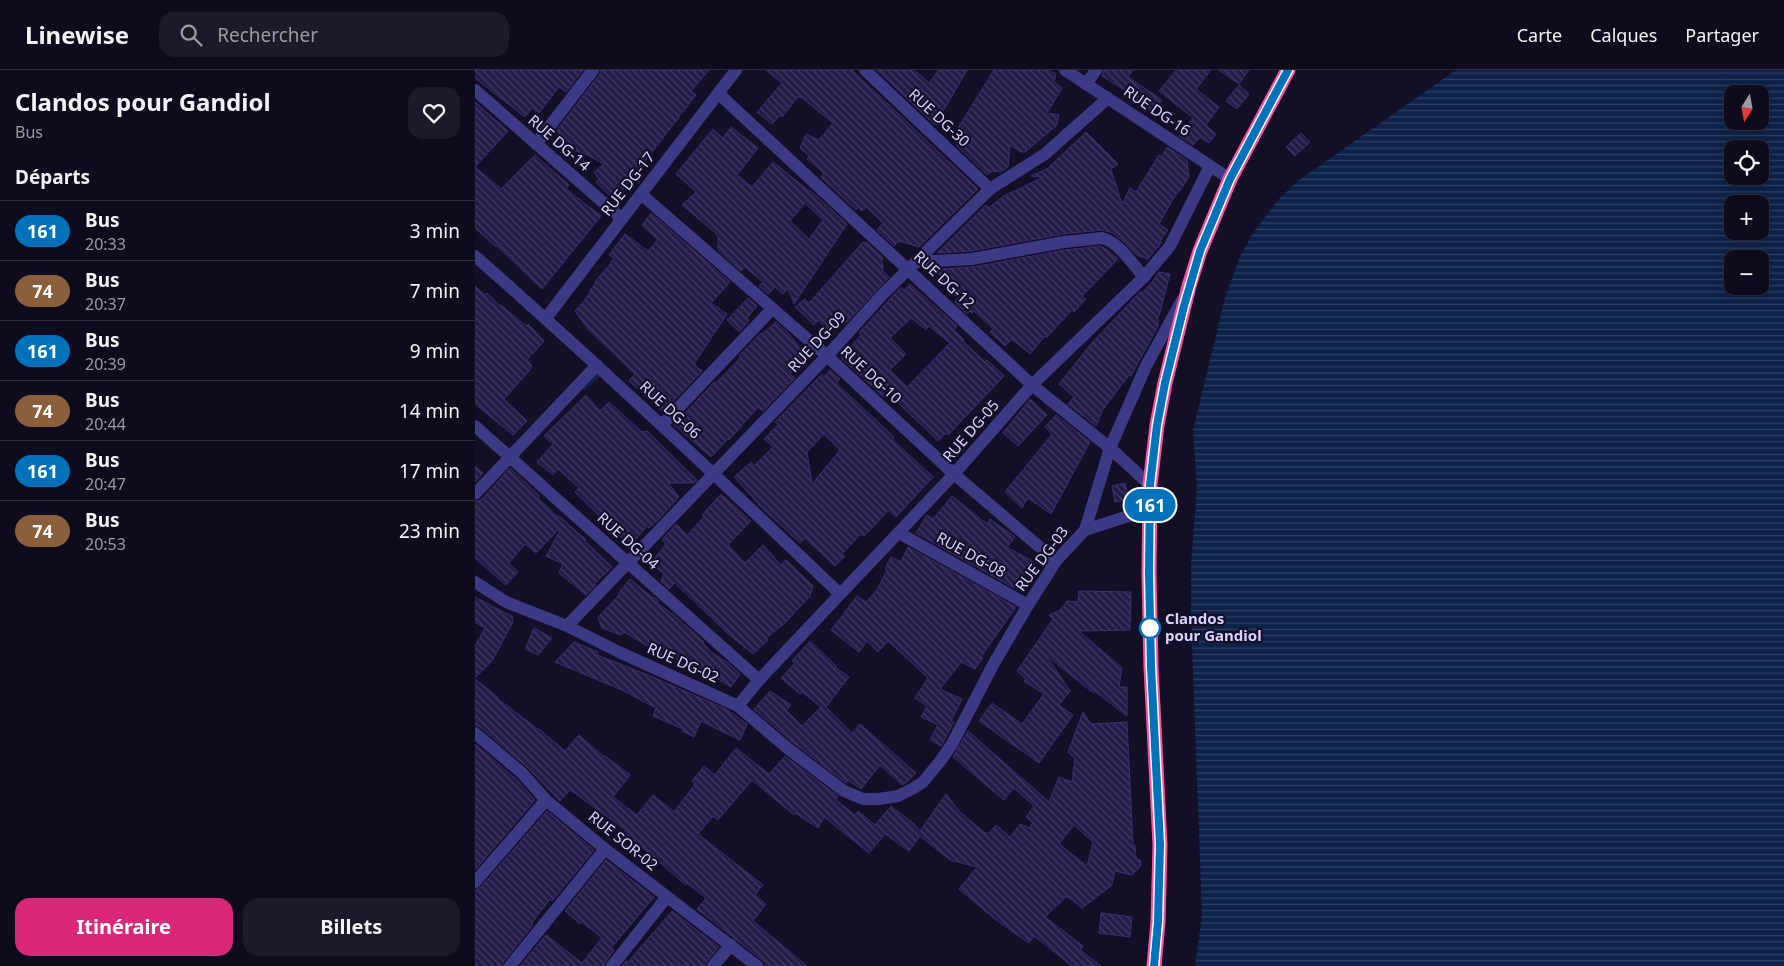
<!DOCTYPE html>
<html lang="fr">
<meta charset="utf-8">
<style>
body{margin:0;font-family:"Noto Sans",sans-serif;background:#1c1929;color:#f1f3f6;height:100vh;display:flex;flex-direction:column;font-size:19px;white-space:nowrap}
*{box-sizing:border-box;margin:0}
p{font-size:16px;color:#9b9ba3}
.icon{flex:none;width:28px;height:28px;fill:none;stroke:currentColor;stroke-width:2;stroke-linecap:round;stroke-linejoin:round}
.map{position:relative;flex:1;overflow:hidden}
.details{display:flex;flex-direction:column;background:#0e0b1c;width:475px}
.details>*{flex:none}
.badge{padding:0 10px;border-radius:16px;font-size:18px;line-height:32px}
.needle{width:32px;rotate:191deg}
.controls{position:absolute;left:1249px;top:15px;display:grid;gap:10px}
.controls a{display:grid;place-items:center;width:45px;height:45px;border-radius:10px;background:#0e0b1c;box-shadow:0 2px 12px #0003,0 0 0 1px #2e2b3b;font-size:25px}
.map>.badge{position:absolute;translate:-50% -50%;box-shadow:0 0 0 2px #fff}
h2{padding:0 15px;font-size:19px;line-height:45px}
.round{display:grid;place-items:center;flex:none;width:52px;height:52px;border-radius:15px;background:#1c1929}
.summary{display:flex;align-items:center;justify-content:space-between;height:85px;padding:0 15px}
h1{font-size:24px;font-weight:700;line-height:38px}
.action{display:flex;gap:10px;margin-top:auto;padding:10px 15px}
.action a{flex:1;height:58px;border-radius:15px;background:#db2777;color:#fff;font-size:20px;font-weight:700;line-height:58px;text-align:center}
.action a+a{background:#1c1929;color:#f1f3f6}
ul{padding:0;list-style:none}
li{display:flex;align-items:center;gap:15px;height:60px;padding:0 15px;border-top:1px solid #2e2b3b}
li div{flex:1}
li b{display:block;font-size:19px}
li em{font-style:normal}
li .badge{min-width:55px;font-weight:700;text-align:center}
header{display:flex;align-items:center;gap:30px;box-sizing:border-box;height:70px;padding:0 25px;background:#0e0b1c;border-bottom:1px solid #2e2b3b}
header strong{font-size:24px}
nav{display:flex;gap:28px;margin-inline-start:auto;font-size:18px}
.search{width:350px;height:45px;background:#1c1929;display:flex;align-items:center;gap:12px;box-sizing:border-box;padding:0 18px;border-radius:15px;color:#9b9ba3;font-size:19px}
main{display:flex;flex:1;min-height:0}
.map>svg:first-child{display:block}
.water{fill:url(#water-rules);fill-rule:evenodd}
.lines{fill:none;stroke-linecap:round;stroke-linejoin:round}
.stream{stroke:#0c2248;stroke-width:4.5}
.building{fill:url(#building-back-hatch);stroke:#3b2d73;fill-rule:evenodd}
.minor{stroke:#3d3a85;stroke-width:12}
.highway{stroke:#ff4fa3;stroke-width:15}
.line-casing{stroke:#fff;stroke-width:11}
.line{stroke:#0072bc;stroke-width:8}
.stop-dot{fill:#fff;stroke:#0072bc;stroke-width:2.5}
.labels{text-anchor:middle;stroke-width:4.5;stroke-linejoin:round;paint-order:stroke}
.street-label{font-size:15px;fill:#d9d4ff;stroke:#130f26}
.stop-label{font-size:15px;font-weight:bold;fill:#d9d4ff;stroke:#130f26;text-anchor:start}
</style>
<header>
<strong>Linewise</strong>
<div class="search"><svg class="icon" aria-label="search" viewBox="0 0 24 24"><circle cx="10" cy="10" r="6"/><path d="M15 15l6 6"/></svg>Rechercher</div>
<nav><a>Carte</a><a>Calques</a><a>Partager</a></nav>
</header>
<main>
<section class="details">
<div class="summary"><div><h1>Clandos pour Gandiol</h1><p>Bus</p></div><a class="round"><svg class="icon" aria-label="heart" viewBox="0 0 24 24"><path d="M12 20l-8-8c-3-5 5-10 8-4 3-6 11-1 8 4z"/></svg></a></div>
<h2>Départs</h2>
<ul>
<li><span class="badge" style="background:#0072bc;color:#fff">161</span><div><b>Bus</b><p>20:33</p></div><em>3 min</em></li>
<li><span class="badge" style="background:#8b5e3c;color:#fff">74</span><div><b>Bus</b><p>20:37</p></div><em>7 min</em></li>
<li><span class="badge" style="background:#0072bc;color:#fff">161</span><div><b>Bus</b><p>20:39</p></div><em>9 min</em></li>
<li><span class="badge" style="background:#8b5e3c;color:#fff">74</span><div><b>Bus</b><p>20:44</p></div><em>14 min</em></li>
<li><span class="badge" style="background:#0072bc;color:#fff">161</span><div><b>Bus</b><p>20:47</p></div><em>17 min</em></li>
<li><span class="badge" style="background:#8b5e3c;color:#fff">74</span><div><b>Bus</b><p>20:53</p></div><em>23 min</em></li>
</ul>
<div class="action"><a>Itinéraire</a><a>Billets</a></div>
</section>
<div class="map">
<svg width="1309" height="896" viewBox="0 0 1309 896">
<defs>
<pattern id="water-rules" width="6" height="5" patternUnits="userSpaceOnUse" patternTransform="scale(1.25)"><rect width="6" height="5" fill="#0c2248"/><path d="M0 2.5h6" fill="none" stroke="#2f4163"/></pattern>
<pattern id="building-back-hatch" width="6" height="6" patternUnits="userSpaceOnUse" patternTransform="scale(1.25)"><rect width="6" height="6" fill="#241b47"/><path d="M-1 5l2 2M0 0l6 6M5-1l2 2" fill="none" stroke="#433b63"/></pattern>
</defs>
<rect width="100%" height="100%" fill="#130f26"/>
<path class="water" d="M981,0H1309V896H720L727,845L716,546V495L722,418L718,360L750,228L765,186L778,163L804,129L823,111ZM1258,24H1285V51H1258ZM1258,79H1285V106H1258ZM1258,134H1285V161H1258ZM1258,189H1285V216H1258Z"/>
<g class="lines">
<polyline class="stream" points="109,318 127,301"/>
</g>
<g class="building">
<polygon points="0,0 108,0 91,22 84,17 64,43 57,38 50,47 0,8"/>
<polygon points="126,0 234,0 216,21 221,25 147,121 142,117 134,125 121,112 124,109 119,102 129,94 108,83 81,76 84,62 82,60 124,5"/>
<polygon points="291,0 377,0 503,119 444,177 424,171 419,176 402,160 408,153 391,137 387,141 383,137 381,140 346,107 349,103 332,89 334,86 325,78 331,64 344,70 358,53 326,27 323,27 307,47 305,45 297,54 282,42 307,13"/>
<polygon points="402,0 439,0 454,13 464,0 492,0 460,55"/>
<polygon points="519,0 574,0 581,4 579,12 587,18 572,43 584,45 582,55 550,82 546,82 535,75 533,97 526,102 517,101 512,105 482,76 483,58"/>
<polygon points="629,0 658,0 653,7 687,30 678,44 655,29 657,25 627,6"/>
<polygon points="701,0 736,0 721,19 744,37 731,55 741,64 734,73 725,67 718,75 704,66 718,48 684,21"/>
<polygon points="744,0 774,0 764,14"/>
<polygon points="764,15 774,24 762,39 751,31"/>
<polygon points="0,32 33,61 0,97"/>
<path d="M256,57L283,78L262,105L277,117L298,92L334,121L335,120L372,154L319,234L313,218L308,224L300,217L293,224L284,216L288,212L270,197L266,201L243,180V165L207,135L221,122L201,104L238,59L248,68ZM330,133L348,150L334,169L315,151Z"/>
<polygon points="611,62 643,94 636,99 647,134 655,118 661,122 684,85 687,87 692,77 712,90 714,107 700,127 699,127 684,154 693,160 685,171 687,172 673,189 661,185 650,173 638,163 627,160 588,164 496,181 462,183 511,135 513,138 529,126 568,107 556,106 576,97 575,96"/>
<polygon points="826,63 835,72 820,86 811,77"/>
<polygon points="60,85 94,115 91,119 126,146 67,219 22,176 21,177 0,158 0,97 26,119"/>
<polygon points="176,143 255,212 236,233 252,244 219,294 227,301 188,342 154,311 160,304 113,259 100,241 116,222 115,220 121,213 120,212 135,194 139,188 134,185 150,164 173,181 183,170 167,155"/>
<polygon points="388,172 389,173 391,172 408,188 407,190 408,201 414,207 372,252 366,247 354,260 343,250 339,255 320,237 330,229 334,233"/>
<polygon points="626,176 634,181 643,189 607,226 611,229 599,242 597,240 572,267 570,266 555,284 537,269 530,276 515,262 518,259 499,241 497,243 495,241 492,244 480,232 484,227 462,202 466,199 498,197 590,180"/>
<polygon points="684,202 695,204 684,246 683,246 683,256 656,306 654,305 627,341 621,356 593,334 599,327 584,314 616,274 664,223 669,221 678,211"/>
<path d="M435,214L482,256L479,260L489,270L488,271L510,292L512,290L529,306L473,365L471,363L463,371L414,324L410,328L366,288L386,265L384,263L413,231L426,217L429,220ZM436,248L451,260L454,256L475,273L432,317L415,300L431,284L415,268Z"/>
<polygon points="0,216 10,225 12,223 25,236 26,235 51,256 53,254 69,271 52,290 57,296 54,301 29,329 52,351 38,365 0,334"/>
<polygon points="273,228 282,236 272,248 274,251 264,262 252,250"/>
<polygon points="301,252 313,263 332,286 315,304 320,308 288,341 283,337 254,370 253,369 236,387 199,355 239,312 240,313 247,307 266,287 264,286 286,263 287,264"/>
<path d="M355,300L365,309L361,313L418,366V370L458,407L421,447L414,440L389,466L386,464L367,484L370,486L360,496L330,468L325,473L288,439L259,407L276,392L279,396L298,377L289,369L303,355L300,352L347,304L349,307ZM349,364L365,380L337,414L332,382Z"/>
<polygon points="111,325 125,341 134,332 167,362 172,361 222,410 218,413 193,413 204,427 182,451 174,458 172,456 155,476 100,422 104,418 83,399 78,405 62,392 78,374 69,366"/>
<polygon points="555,329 572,345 543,376 528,363"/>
<polygon points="581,345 615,372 576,444 553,428 547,438 530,422 577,364 570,357"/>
<polygon points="0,396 8,403 0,412"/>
<polygon points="35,398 65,426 63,428 83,447 84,446 111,470 110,471 137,497 119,514 121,515 111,525 84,503 88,494 71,486 85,461 83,460 61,483 50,474 34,493 43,502 31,515 0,488 0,432 6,430"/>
<polygon points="650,413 653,429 640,432 637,416"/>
<polygon points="246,424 276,451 253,475 270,493 288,475 306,495 311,490 338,516 335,526 310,553 291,568 293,570 278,584 253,564 200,513 194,519 186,511 189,504 176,493 191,474 187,470 201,454 212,465 229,447 227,445"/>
<polygon points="477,426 512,454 515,449 540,467 532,477 557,491 547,511 543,509 539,518 441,463 452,445 458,449"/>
<polygon points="433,477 541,537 506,587 508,588 500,599 486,592 465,619 487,629 476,651 479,652 466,676 455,670 463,655 446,647 452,636 440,628 453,608 413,571 403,582 392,571 384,582 356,560 382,526 391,532 402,520 412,500 410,499 416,487 426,492"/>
<polygon points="155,509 178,528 179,527 183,531 182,533 199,545 229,572 228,573 236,582 253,593 265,604 256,617 215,592 189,586 149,562 146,565 127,558 123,547 144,525 143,524"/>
<polygon points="604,521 656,522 655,560 604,561 647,598 644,617 652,617 652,646 621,622 617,622 571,585 595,621 584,635 598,645 564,693 504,651 517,633 547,654 569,624 549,611 551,609 542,601 578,549 574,545 584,541 592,531 603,532"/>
<polygon points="0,527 38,547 38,552 17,591 0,608 0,576 10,558 0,552"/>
<polygon points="59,558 77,568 63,585 50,579"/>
<polygon points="335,571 361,596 360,597 374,607 351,637 377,663 385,654 441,703 432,712 427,715 405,695 386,719 373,710 371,713 316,671 279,639 295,621 316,635 311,640 327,656 346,637 327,622 325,624 306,608 320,593 317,591"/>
<polygon points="99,572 123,582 122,585 173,605 251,639 272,654 265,670 226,651 219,667 207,661 208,659 178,646 181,638 147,620 80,592"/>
<path d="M0,609L23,627L22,628L64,660V659L90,681L104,665L129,687L130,686L155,705L138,727L162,745L178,725L199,742L220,714L217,711L229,696L240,705L261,678L294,704L310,686L363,726L361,730L380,745L383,741L400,755L416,736L438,753L445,761L471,724L484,741L510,763L511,762L513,764L521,755L535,767L545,754L554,758L558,753L551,747L559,736L539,718L529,730L478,687L493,661L574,732L584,707L597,712L600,689L593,682L608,642L616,654L652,652L658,775H660L661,788L666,791L665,797L657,805L640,801L637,815L607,838L592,826L570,847L608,876L605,880L626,896H597L559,866L554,873L521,850L484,819L502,797L475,790L445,766L434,781L410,764L394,783L349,747L343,758L320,743L319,745L277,710L243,750L238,746L223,764L288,815L280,825L291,834L278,851L332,896H291L287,890L222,839L231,828L212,813L211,815L149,762L151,760L95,720L85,731L52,697L5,657L0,655ZM599,755L618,772L612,796L584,774Z"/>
<polygon points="0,674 41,709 60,730 0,800"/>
<polygon points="72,741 119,780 77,831 75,829 56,854 58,855 29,891 27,896 0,896 0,820 6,817"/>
<polygon points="131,790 179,827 136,878 139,880 131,891 129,896 45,896 71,865 107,893 127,868 107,852 105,854 90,841"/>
<polygon points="197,841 244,877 232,891 230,896 147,896 151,891 153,892"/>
<polygon points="626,843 657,847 655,867 624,863"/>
</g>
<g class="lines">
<g class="minor">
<polyline points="390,0 515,119"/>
<polyline points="590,0 755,109"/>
<polyline points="611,14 621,0"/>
<polyline points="0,20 147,149"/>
<polyline points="244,24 557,315 635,378 675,415"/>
<polyline points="61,74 118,0"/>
<polyline points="166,124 352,286 479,404 581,491"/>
<path d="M0,186C124,295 245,409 365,524"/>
<path d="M441,192L497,189L589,172L627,168C644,172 658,195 669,207"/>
<polyline points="71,248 261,0"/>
<polyline points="187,355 297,239"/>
<polyline points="0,356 284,610"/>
<polyline points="0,424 122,295"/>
<polyline points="610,460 675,439"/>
<polyline points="424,463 553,535"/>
<polyline points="0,512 31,532 92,556 144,582 263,636 311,677 369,721 388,729 404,729 423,726 437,719 448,712 466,690 477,674 518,595 553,535 581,491 610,460 635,378 671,296 707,230"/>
<polyline points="92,556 352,286 407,225 515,119 570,84 633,28"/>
<polyline points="263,636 284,610 479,404 557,315 669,207 695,176 735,96"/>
<polyline points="0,663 47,703 71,730 130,779 282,896"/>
<polyline points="0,812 71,730"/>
<polyline points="35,896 130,779"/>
<polyline points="137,896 191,828"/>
<polyline points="238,896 256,875"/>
</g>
<polyline class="highway" points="679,896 683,852 685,775 676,597 674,502 675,415 682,355 690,313 714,216 725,181 755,109 813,0"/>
</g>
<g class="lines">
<g class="line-casing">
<polyline id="line" points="679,896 683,852 685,774 676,596 674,502 675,415 682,355 690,313 709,236 725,181 755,109 813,0"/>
</g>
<use href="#line" class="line"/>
</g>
<circle class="stop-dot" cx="675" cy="558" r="10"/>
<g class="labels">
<g class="street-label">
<text transform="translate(682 41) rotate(34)" y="5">RUE DG-16</text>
<text transform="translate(464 48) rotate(43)" y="5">RUE DG-30</text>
<text transform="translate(84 73) rotate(41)" y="5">RUE DG-14</text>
<text transform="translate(153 114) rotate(-52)" y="5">RUE DG-17</text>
<text transform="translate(469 210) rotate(43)" y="5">RUE DG-12</text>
<text transform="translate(342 272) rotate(-47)" y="5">RUE DG-09</text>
<text transform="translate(396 305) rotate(43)" y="5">RUE DG-10</text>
<text transform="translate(195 340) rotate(43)" y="5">RUE DG-06</text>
<text transform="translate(496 361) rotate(-49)" y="5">RUE DG-05</text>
<text transform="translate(153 471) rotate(42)" y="5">RUE DG-04</text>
<text transform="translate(496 485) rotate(29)" y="5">RUE DG-08</text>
<text transform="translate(567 489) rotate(-53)" y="5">RUE DG-03</text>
<text transform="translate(208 593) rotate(24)" y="5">RUE DG-02</text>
<text transform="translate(148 771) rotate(39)" y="5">RUE SOR-02</text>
</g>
<g class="stop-label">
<text x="690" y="554">Clandos<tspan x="690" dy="17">pour Gandiol</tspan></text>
</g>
</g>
</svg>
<div class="controls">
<a><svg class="needle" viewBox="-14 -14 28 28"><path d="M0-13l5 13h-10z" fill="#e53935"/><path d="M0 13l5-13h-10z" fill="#9b9ba3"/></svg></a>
<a><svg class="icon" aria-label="locate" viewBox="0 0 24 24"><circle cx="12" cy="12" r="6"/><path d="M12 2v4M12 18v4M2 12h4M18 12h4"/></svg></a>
<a>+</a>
<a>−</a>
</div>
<b class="badge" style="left:675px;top:435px;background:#0072bc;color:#fff">161</b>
</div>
</main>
